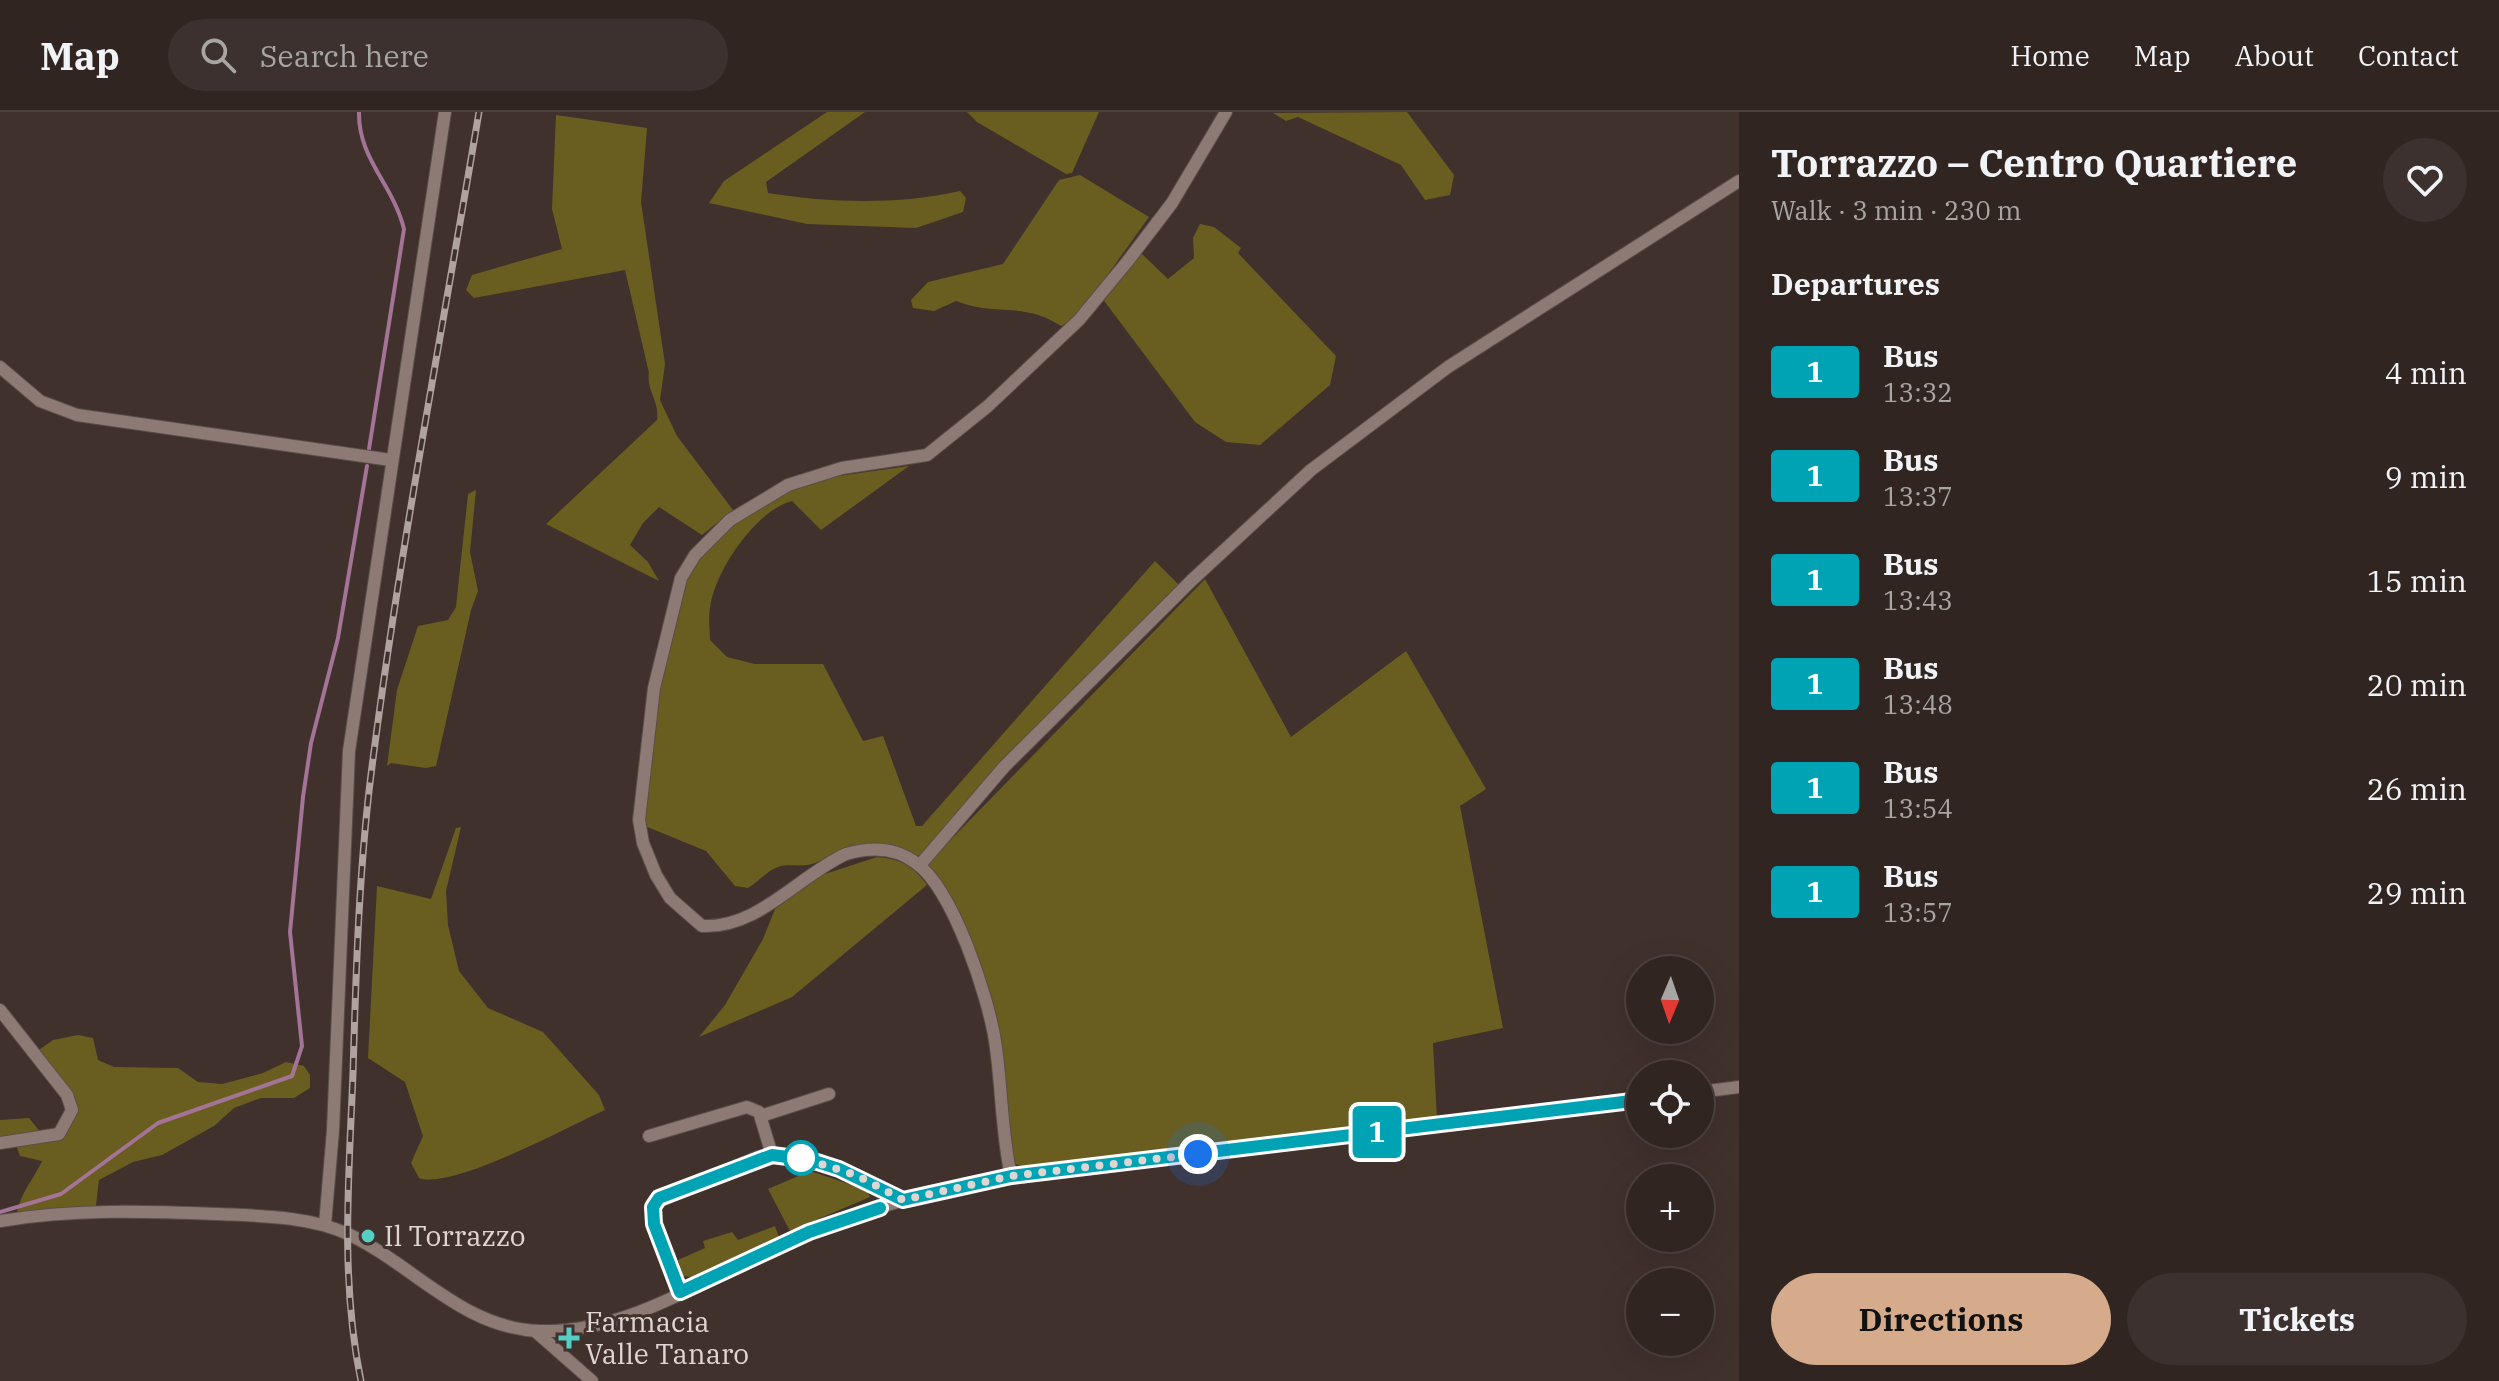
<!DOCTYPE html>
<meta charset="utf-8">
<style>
body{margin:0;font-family:"IBM Plex Serif",serif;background:#3d312f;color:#f1f3f6;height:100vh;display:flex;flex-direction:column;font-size:30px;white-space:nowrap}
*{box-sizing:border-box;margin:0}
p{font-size:26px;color:#a8a5a5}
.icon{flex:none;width:44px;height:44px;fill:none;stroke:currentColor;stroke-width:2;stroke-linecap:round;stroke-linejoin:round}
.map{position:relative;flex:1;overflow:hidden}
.side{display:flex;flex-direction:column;background:#312522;width:760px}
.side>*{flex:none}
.badge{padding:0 16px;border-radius:6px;font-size:28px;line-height:52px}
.needle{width:52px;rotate:182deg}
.tools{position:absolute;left:1626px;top:844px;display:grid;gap:16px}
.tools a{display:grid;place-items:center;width:88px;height:88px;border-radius:50%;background:#312522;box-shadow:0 8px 32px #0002,0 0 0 2px #4c4240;font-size:40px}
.you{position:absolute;width:40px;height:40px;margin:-20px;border:6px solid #fff;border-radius:50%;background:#1a73e8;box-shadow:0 0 0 12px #1a73e833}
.map>.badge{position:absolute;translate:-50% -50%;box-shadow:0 0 0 4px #fff}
h2{padding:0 32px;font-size:30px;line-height:72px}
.round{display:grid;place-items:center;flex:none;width:84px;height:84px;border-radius:42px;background:#3d312f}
.summary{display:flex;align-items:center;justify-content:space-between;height:136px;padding:0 32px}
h1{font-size:38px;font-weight:700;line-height:60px}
.button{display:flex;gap:16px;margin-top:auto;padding:16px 32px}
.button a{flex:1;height:92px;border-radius:48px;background:#d6ab8b;color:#111;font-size:32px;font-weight:700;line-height:92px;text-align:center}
.button a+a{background:#3d312f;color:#f1f3f6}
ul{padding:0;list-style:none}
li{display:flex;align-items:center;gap:24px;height:104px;padding:0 32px}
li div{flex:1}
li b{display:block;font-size:30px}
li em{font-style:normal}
li .badge{min-width:88px;font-weight:700;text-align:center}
header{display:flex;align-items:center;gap:48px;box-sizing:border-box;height:112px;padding:0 40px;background:#312522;border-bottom:2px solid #4c4240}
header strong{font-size:38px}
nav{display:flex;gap:44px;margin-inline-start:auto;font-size:28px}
.search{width:560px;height:72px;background:#3d312f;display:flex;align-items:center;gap:20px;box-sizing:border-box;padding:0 28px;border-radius:44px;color:#a8a5a5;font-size:30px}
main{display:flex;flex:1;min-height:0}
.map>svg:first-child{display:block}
.green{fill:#6a5d20}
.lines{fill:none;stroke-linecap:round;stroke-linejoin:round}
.stream{stroke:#a37496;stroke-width:4}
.minor-casing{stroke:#5b4e4a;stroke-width:14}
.minor{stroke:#8d7a75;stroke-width:12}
.rail-casing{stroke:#afa3a0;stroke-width:7}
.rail{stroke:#41312d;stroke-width:4;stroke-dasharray:12;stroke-linecap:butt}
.line-casing{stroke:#fff;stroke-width:18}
.line{stroke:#00a3b4;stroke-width:12}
.walk{stroke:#dfd5d2;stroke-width:8;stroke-dasharray:0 14.4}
.stop-dot{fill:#fff;stroke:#00a3b4;stroke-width:4}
.poi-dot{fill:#55cec4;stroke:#41312d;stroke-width:3}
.labels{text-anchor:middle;stroke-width:6;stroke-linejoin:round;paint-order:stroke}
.poi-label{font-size:28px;fill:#dfd5d2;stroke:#41312d;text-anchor:start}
</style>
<header>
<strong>Map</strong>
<div class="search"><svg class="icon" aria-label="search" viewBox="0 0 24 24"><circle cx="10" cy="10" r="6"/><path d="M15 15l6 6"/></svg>Search here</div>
<nav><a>Home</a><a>Map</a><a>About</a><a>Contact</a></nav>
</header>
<main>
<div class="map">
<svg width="1739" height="1269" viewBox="0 0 1739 1269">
<rect width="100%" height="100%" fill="#41312d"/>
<g class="green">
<path d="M827,0H865L766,70L768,81C830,91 898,93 960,79L966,86L963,100L916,116L807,112L709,91L724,69Z"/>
<polygon points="967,0 1099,0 1072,61 1066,62 977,10"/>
<polygon points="1407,0 1454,63 1450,83 1425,88 1401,53 1298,5 1286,9 1273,1"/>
<path d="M556,3L647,16L641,90L665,252L660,288L677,324L733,398L702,423L659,395L643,411L630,433L648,450L659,469L546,412L657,308C660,289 646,279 649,261L625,158L474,186L466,178L472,163L562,137L552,97Z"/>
<path d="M1080,63L1149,105L1076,207L1061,214C1023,189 997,205 956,189L934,199L913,196L911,188L928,170L1003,152L1059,68Z"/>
<polygon points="1200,112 1214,115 1241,136 1238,141 1336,244 1330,273 1260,333 1226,330 1195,310 1102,186 1140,140 1168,167 1194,146 1193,126"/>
<path d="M909,354L821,418L792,389C756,398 714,460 710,496C708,507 710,518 710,528L727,545L755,552H823L863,629L883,624L916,714H922L1155,449L1180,474L920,746C876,721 858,735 815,751C803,756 789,751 778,755C768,758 757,771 748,776L735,774L706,739L645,714L647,667L663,552L686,463L716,425L774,386L817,367Z"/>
<polygon points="476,378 470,440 478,479 471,498 436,654 426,656 391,651 387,654 397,578 418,514 448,508 456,495 468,382"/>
<polygon points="1205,467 1291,625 1406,539 1486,677 1460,694 1503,916 1433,931 1437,1008 1025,1055 1015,1052 1008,1036 997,906 957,795 926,753"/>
<path d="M461,715L446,779L448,813L459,859L488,896L543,920L599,983L605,998C567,1015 453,1078 419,1066L411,1051L423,1024L405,970L368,946L377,774L431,787L456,716Z"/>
<path d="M877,745C900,747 913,753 927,773L792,885L699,925L725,893L763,827L775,797L822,763Z"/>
<path d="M78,923L93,926L98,948L114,955L178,956L198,970L222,972L263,961L286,950L304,954L310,963V976L294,986H261L234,996L214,1014L162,1043L133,1050L99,1068L95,1101L16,1107C19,1082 31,1072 42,1049L20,1044L15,1030L0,1031V1008L29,1006L45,1026L59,1022L72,998L33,942L53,928Z"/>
<polygon points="810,1059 867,1078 870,1085 790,1119 768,1077"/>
<polygon points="775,1114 779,1125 691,1165 683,1164 678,1148 705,1136 703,1129 732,1120 738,1128"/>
</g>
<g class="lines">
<g class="stream">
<path d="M359,0C358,47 393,72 404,117L369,337"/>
<polyline points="0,1100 61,1082 158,1011 292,964 302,934 290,820 303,685 311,631 338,526 367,354"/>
</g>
<g class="minor-casing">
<g id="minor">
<polyline points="0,255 40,289 77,303 391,348"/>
<polyline points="920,753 1004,655 1192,468 1311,358 1448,255 1739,69"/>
<polyline points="0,898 67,983 72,998 59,1022 0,1031"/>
<polyline points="1700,980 1739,975"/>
<polyline points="761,1004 829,982"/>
<polyline points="649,1024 747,995 759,1000 772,1043"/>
<path d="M1011,1064C1001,1019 1002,974 995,929C988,884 953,777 916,751C895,735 870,735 846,742C798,764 758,817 702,814L670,786L656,763L643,731L639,708L654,576L681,466L695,443L730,408L788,373L842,356L927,343L988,294L1079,208L1127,150L1172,91L1226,0"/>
<path d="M0,1109C72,1097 145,1099 217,1102C260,1104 308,1104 348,1122C414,1153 462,1216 539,1219C634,1222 723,1155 809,1120C859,1100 912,1085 965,1072L1640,988"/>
<polyline points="325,1113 333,1018 349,639 445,0"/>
<polyline points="680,1180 654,1112 655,1091 758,1045 772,1043 811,1048 856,1063 903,1088"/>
<polyline points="535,1219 592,1269"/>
</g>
</g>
<use href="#minor" class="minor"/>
<g class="rail-casing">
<path id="rail" d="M361,1269C340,1168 349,1064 353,961C356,857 359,751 373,647C401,431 443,215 479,0"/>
</g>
<use href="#rail" class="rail"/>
</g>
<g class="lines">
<g class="line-casing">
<polyline id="line" points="880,1096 809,1120 680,1180 654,1112 653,1095 659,1086 772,1043 811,1048 839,1057 903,1088 1011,1064 1640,988"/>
</g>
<use href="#line" class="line"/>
<polyline class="walk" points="801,1046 798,1045 856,1063 903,1088 1011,1064 1198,1042"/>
</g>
<circle class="stop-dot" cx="801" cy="1046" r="16"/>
<g class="poi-dot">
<circle cx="368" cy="1124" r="8"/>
<path d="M565 1214h8v8h8v8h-8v8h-8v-8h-8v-8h8z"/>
</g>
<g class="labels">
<g class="poi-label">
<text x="384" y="1134">Il Torrazzo</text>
<text x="585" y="1220">Farmacia<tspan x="585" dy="32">Valle Tanaro</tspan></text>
</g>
</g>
</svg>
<div class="tools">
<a><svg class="needle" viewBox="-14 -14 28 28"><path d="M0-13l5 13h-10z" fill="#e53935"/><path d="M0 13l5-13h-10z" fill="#a8a5a5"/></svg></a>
<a><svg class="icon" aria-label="locate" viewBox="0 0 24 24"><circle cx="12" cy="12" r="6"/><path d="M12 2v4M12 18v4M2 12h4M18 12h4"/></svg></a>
<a>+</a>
<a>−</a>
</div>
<div class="you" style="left:1198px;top:1042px"></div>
<b class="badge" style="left:1377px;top:1020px;background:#00a3b4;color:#fff">1</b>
</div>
<section class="side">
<div class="summary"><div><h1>Torrazzo – Centro Quartiere</h1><p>Walk · 3 min · 230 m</p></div><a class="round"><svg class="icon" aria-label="heart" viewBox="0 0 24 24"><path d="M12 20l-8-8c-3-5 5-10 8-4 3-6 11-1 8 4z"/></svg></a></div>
<h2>Departures</h2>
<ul>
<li><span class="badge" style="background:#00a3b4;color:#fff">1</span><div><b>Bus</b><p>13:32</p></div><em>4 min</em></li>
<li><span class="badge" style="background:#00a3b4;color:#fff">1</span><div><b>Bus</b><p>13:37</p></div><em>9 min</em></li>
<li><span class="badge" style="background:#00a3b4;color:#fff">1</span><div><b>Bus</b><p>13:43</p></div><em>15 min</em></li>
<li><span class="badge" style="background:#00a3b4;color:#fff">1</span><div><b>Bus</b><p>13:48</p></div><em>20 min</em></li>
<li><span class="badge" style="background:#00a3b4;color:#fff">1</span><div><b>Bus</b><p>13:54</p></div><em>26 min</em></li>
<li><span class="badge" style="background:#00a3b4;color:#fff">1</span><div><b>Bus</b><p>13:57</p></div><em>29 min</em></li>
</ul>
<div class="button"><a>Directions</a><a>Tickets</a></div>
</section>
</main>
